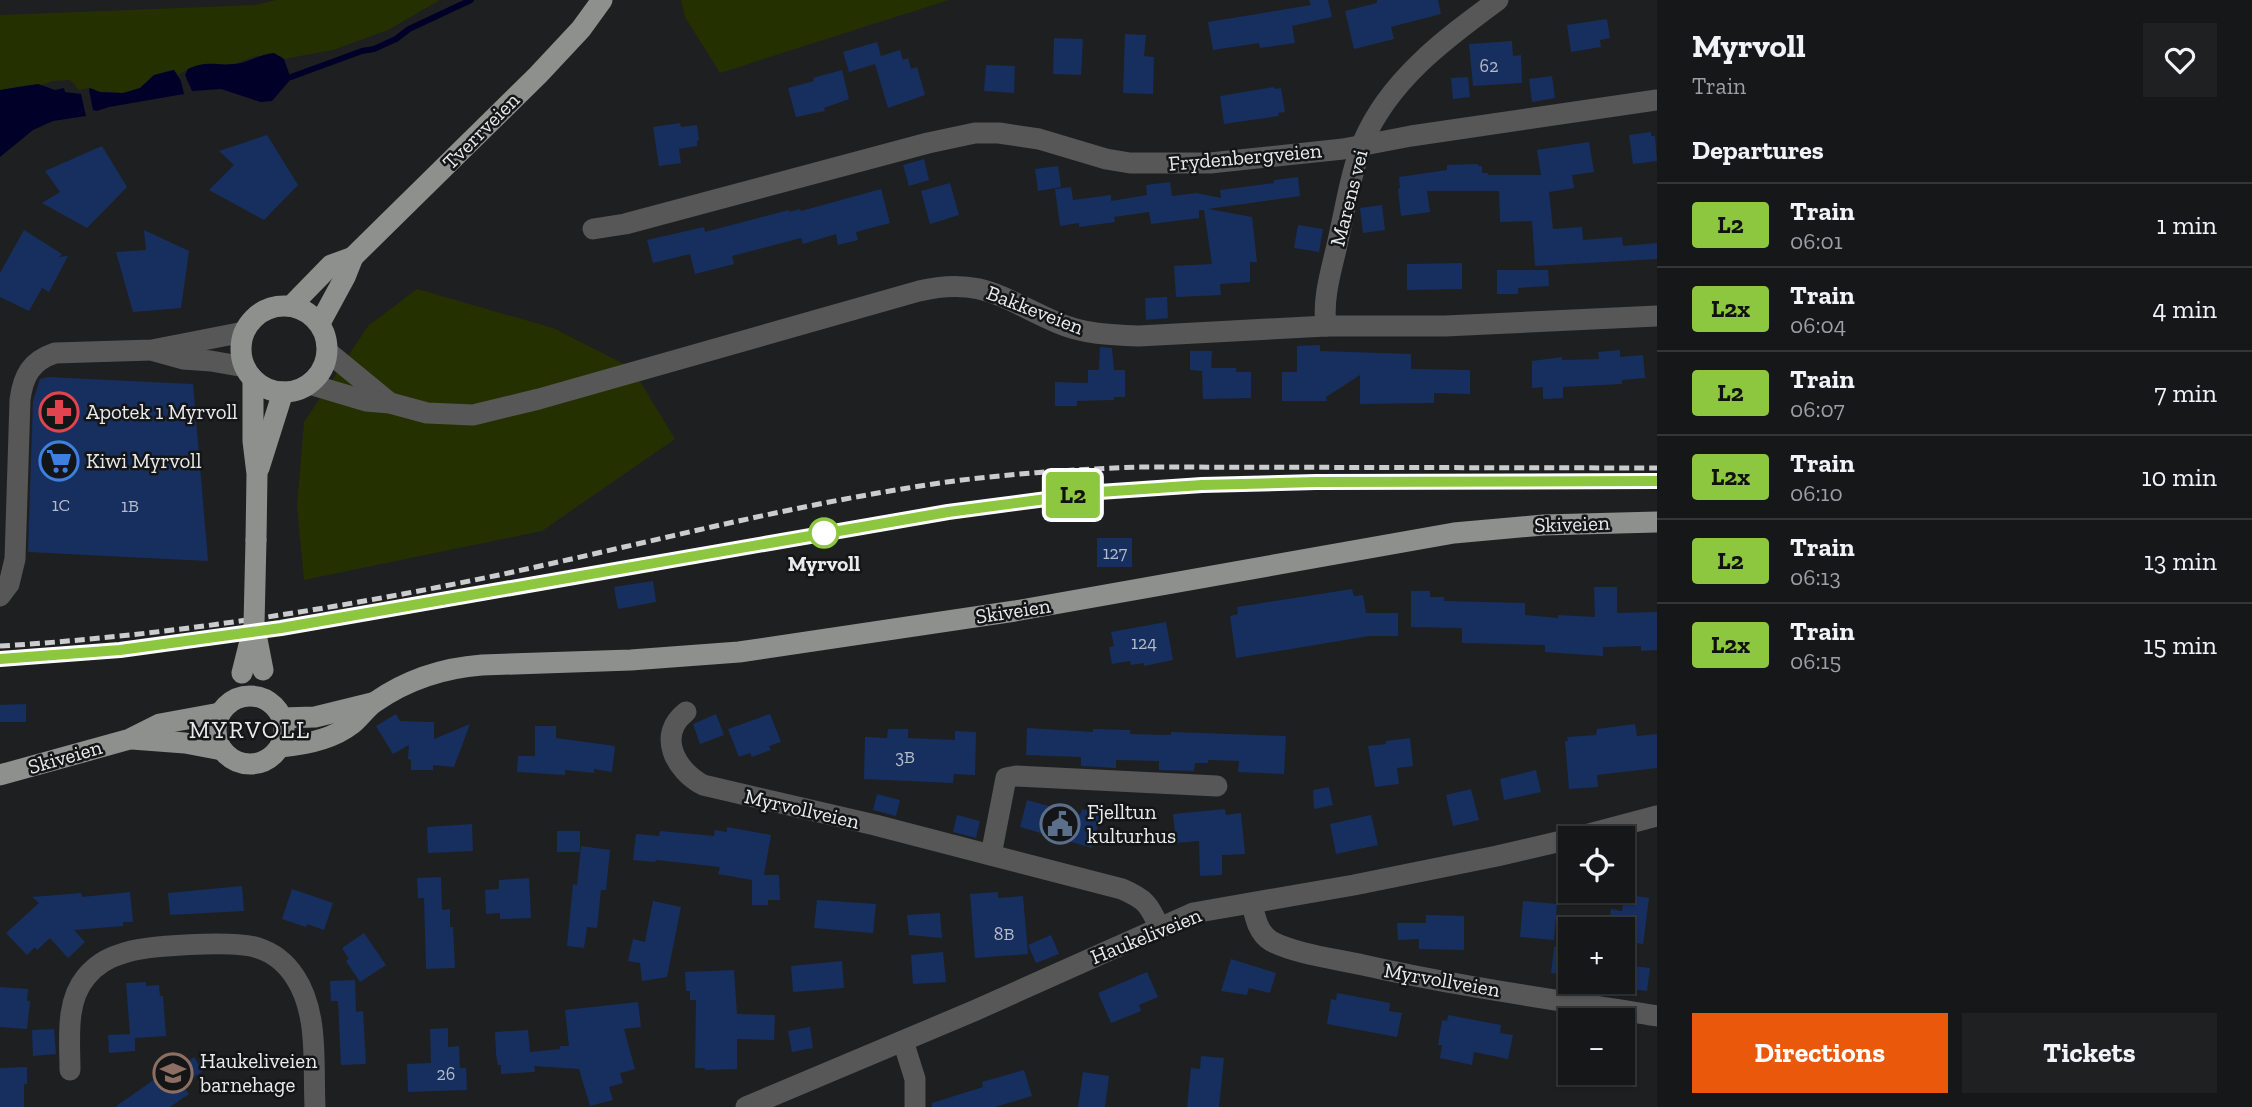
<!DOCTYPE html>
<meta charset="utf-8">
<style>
body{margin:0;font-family:"Zilla Slab",serif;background:#1f2022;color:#f1f3f6;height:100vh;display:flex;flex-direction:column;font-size:26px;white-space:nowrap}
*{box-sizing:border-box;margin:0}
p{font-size:23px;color:#9e9fa2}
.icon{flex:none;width:38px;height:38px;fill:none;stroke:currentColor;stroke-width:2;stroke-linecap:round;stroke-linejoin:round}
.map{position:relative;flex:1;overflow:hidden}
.drawer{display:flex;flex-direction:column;background:#161719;width:595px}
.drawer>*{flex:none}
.badge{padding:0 14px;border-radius:5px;font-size:24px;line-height:46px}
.tools{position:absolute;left:1558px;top:826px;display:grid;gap:14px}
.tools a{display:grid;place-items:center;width:77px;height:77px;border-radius:0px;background:#161719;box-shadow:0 2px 5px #0004,0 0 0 2px #353638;font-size:35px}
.map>.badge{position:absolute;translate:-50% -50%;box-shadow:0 0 0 4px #fff}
h2{padding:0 35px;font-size:26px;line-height:63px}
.round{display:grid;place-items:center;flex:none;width:74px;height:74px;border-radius:0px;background:#1f2022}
.headline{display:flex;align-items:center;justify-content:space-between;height:119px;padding:0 35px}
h1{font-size:33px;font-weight:700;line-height:52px}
.cta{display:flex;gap:14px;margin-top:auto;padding:14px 35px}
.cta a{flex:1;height:80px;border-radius:0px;background:#ea580c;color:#fff;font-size:28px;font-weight:700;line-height:80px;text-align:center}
.cta a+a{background:#1f2022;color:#f1f3f6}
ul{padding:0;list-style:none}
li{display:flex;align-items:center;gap:21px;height:84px;padding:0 35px;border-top:2px solid #353638}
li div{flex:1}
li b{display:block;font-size:26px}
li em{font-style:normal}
li .badge{min-width:77px;font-weight:700;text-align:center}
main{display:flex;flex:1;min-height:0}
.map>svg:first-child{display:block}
.green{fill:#253001}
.water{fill:#000028}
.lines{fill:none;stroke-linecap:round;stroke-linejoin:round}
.stream{stroke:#000028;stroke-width:6}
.building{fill:#172f5e}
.minor{stroke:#565756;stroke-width:21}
.major{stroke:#8e908d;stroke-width:21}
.rail{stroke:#ccccce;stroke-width:5;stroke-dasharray:10 5;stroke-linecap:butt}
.major-bridge{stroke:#8e908d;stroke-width:21}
.line-casing{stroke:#fff;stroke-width:16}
.line{stroke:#8dc63f;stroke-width:10}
.stop-dot{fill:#fff;stroke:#8dc63f;stroke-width:3.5}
.labels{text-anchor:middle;stroke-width:5;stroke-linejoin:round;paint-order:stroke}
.number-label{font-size:18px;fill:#b5bbc8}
.street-label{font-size:21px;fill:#eaeaec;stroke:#141517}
.poi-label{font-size:21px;fill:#eaeaec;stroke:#141517;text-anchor:start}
.stop-label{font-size:21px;font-weight:bold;fill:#eaeaec;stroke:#141517}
.quarter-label{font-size:24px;letter-spacing:2px;fill:#eaeaec;stroke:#141517}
</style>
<main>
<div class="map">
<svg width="1657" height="1107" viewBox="0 0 1657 1107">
<rect width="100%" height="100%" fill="#1e1f21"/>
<g class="green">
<polygon points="276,0 440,0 388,30 333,50 284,59 281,56 256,56 234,64 188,69 178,75 174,70 171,70 154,75 140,88 123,93 100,92 90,88 79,90 70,80 52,81 41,85 27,85 0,90 0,15 255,5"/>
<polygon points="681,0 949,0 720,73 685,17"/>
<polygon points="417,289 553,328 632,368 675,439 542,531 304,580 297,506 304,422 368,326"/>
</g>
<g class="water">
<path d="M274,53L284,59L291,79L272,101L261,102L221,89L192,91L185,75L188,69C208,60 215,66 234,64C249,63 259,54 274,53Z"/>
<polygon points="174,70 181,81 184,94 109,107 97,111 93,110 89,90 90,88 100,92 123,93 140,88 154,75"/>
<polygon points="38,84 55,90 64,88 65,92 81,94 86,116 53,121 33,130 0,157 0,90"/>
</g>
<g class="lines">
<polyline class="stream" points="291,77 362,51 374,49 396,39 409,29 471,0"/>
</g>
<g class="building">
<polygon points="1309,0 1328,0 1332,17 1292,26 1295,43 1260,48 1259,43 1213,50 1208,22 1311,5"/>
<polygon points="1377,0 1438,0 1441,14 1391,27 1394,39 1354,49 1345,11 1377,3"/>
<polygon points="1607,19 1610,38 1600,40 1601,47 1571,52 1567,25"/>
<polygon points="1125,34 1146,35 1144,56 1154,57 1153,94 1123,93"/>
<polygon points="1054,38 1083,39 1081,75 1053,74"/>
<polygon points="1512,41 1513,56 1521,55 1522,83 1473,86 1469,44"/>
<polygon points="877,42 881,56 900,50 903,60 908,58 911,69 917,67 925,95 888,108 875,64 849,72 843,52"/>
<polygon points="986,65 1015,66 1014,93 984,91"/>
<polygon points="842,70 849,99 824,108 825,111 796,117 788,88 814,81 813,78"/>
<polygon points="1552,76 1555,98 1532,102 1529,79"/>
<polygon points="1468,77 1470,97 1453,99 1451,78"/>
<polygon points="1274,87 1275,89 1281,88 1285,112 1278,113 1279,116 1224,124 1220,96"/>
<polygon points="680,123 681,127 697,125 699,140 697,141 697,146 679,149 681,163 659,166 653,127"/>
<polygon points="1651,132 1651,136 1655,136 1657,161 1633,164 1629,135"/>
<polygon points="267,135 298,185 264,220 209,190 234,165 219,151"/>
<polygon points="1589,142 1594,172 1572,175 1574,188 1549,192 1553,229 1582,227 1583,240 1622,237 1623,246 1657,243 1657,259 1535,266 1532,221 1500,222 1499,191 1427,191 1430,212 1401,216 1398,189 1400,188 1399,177 1447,170 1447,165 1478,164 1478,166 1482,166 1482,173 1488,173 1488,175 1541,175 1537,150"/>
<polygon points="102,146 127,187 87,228 42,203 60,192 45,171"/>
<polygon points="924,159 929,180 909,186 903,165"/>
<polygon points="1058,166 1061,187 1038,191 1035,169"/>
<polygon points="1298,177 1300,196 1208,209 1252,217 1257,262 1250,262 1250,282 1220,284 1221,295 1176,297 1174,266 1212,264 1204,210 1199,210 1199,218 1151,224 1149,212 1114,217 1115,222 1079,227 1079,223 1060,226 1055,189 1071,187 1073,200 1111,195 1111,201 1147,195 1146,185 1170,182 1172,196 1196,193 1221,198 1220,190 1274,183 1274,180"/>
<polygon points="950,183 959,215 930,224 921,191"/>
<polygon points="881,189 890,223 856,232 858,240 838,245 836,234 803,244 801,238 732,256 734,264 695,274 690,254 653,263 647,240 704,227 705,232 789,210 789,212 800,209 801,211"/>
<polygon points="1382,205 1385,230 1363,233 1360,208"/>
<polygon points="1298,225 1323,229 1319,252 1294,248"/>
<polygon points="24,230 62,254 59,257 68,256 49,292 42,288 29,311 0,297 0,273"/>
<polygon points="144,230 189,251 181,308 133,312 116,252 146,250"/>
<polygon points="1462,263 1462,289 1407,290 1407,264"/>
<polygon points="1497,270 1548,270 1549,286 1518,288 1518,294 1497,294"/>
<polygon points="1167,297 1168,318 1146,320 1145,298"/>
<polygon points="1320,345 1320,351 1411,354 1411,369 1470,370 1470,394 1434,393 1434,403 1360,404 1360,375 1326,397 1327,401 1282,401 1282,372 1297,372 1297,346"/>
<polygon points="1100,347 1112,348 1114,370 1125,370 1125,397 1114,397 1114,400 1077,401 1077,406 1055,406 1055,382 1088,383 1088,370 1099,370"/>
<polygon points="1620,350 1620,357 1643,355 1645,378 1622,380 1622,384 1563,387 1563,398 1543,399 1543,387 1532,388 1532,361 1562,357 1562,360 1599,359 1598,352"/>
<polygon points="1190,351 1212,351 1211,368 1236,368 1236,372 1251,372 1251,398 1203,399 1202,371 1190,370"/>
<polygon points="48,377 193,384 208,561 28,552 33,401 40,379"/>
<rect x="1097" y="538" width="35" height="29"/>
<polygon points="653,581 656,602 618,609 614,587"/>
<polygon points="1594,587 1617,587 1617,613 1657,612 1657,650 1641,651 1641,646 1603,647 1603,656 1545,652 1545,645 1462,643 1462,628 1411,627 1411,591 1430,591 1430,597 1444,597 1444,601 1525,603 1525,615 1558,618 1558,615 1595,617"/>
<polygon points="1352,589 1354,596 1363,595 1366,613 1398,613 1398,636 1369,636 1236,658 1230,616 1238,614 1237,607"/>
<polygon points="1166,622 1173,660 1144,666 1144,663 1131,665 1130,661 1112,664 1109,647 1114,646 1111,632"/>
<polygon points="26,704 26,722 0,722 0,705"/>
<polygon points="396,714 400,721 434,722 434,739 470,724 454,767 433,765 433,770 411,770 411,760 408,759 409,745 393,754 376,726"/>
<polygon points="716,714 724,735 700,744 693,724"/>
<polygon points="770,714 781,742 769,746 771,750 752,757 750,753 739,757 728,729"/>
<polygon points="1635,724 1637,736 1657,734 1657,768 1597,775 1598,787 1569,789 1565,741 1568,741 1567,737 1596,735 1597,729"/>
<polygon points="535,726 556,726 556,738 615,746 612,772 594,769 594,773 565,770 565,775 517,772 518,756 535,756"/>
<polygon points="1027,728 1093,732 1093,729 1130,730 1130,734 1171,735 1171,732 1286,736 1284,774 1238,772 1239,761 1208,760 1208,763 1195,763 1194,771 1159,770 1159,761 1116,760 1116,768 1081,766 1081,757 1026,755"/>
<polygon points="888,729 908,729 908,738 955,740 955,731 976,732 975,775 954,774 953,783 864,779 865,737 887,738"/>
<polygon points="1410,738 1413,766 1397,768 1399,784 1375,787 1368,746 1386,744 1386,741"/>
<polygon points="1536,770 1541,792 1504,800 1500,779"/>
<polygon points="1329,787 1333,805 1314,809 1313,790"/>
<polygon points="1471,789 1479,820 1453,826 1446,795"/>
<polygon points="877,794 900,800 896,816 873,810"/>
<polygon points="1027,800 1080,815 1082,809 1101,815 1092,848 1020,827"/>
<polygon points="1225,809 1226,815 1241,813 1245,854 1222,855 1222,875 1200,876 1199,841 1176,843 1173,814"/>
<polygon points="957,815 980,821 976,838 953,832"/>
<polygon points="1371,815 1378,845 1336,854 1330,824"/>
<polygon points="472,824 473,851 428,853 427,827"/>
<polygon points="727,827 771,835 764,875 779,875 780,900 768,900 768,905 752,905 752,880 718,874 720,867 656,860 655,862 633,860 636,834 659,836 660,831 714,836 715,830 727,832"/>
<rect x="557" y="831" width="23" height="21"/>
<polygon points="581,846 610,850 606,890 601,890 597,928 587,927 584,948 567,946 573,884 577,885"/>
<polygon points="441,877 442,910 450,909 450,927 453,927 455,968 426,969 424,898 418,898 417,878"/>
<polygon points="529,878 531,918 500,919 500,913 486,914 485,890 499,889 499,880"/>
<polygon points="242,886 244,911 170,915 168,893"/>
<polygon points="292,889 333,903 324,930 307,924 306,927 282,919"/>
<polygon points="130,892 133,922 123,922 123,926 74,930 85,942 68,958 50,938 37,950 35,947 27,955 6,933 39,903 32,897 81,893 82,897"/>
<polygon points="998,892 998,898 1023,896 1028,954 975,958 970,894"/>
<polygon points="1624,894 1649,898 1643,944 1622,941 1622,929 1608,929 1611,909 1622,911"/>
<polygon points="817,900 876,904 873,933 814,928"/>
<polygon points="653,901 681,907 667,977 642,981 640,963 628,961 633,939 645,942"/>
<polygon points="1523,901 1557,904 1554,940 1520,937"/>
<polygon points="940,913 942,938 909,935 907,915"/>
<polygon points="1426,915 1464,916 1464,950 1419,949 1419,939 1398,940 1397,923 1426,923"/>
<polygon points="364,933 386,965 360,982 346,961 349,959 342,948"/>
<polygon points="1051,935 1059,954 1036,963 1028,945"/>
<polygon points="1554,947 1570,949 1570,975 1551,973"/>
<polygon points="943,952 946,982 913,984 911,955"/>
<polygon points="1231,959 1276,973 1270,993 1249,988 1247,995 1221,991"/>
<polygon points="842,961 844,988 793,992 791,966"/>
<polygon points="1625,965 1650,968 1647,991 1622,988"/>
<polygon points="734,970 737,1014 775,1015 774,1040 737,1039 737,1069 705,1070 705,1068 695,1068 696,1000 690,1000 690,991 686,991 685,972"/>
<polygon points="1147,972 1158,997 1139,1005 1141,1011 1111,1023 1098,993"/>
<polygon points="355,980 356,1012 363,1011 366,1064 341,1065 338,1001 331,1001 330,981"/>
<polygon points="146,982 146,986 159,985 160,996 163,996 166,1036 135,1038 135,1051 109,1053 108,1035 130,1034 126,983"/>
<polygon points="0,987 28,989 27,1001 30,1001 27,1029 0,1027"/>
<polygon points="1337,993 1390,1003 1389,1011 1402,1013 1397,1037 1327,1024 1331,999 1336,1000"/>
<polygon points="638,1002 641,1027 624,1029 635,1069 620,1073 623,1083 609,1087 613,1100 590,1106 579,1069 534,1066 535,1072 501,1074 501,1065 498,1065 496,1054 495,1032 528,1030 530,1052 560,1049 560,1046 569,1046 565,1010"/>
<polygon points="1448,1015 1501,1025 1500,1033 1513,1035 1508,1059 1474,1052 1472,1065 1440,1058 1442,1045 1438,1045 1442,1020 1447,1021"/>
<polygon points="810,1027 813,1048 792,1052 788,1031"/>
<polygon points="448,1028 448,1047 459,1046 460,1068 466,1068 467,1090 408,1092 407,1064 431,1063 430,1029"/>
<polygon points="54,1029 56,1054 33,1056 32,1030"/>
<polygon points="1201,1056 1224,1058 1219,1107 1187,1107 1191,1068 1200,1069"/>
<polygon points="194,1057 203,1071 182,1085 189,1094 170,1107 115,1107 165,1072 168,1076"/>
<polygon points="27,1067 27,1084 24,1084 24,1107 0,1107 0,1068"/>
<polygon points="1024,1070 1032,1096 995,1107 932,1107 932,1103 983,1087 982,1082"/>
<polygon points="1083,1072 1109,1076 1105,1107 1078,1107"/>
</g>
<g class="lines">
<g class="minor">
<polyline points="593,229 625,224 928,143 975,133 999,133 1039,139 1106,159 1130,163 1210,163 1343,149 1411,136 1657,100"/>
<path d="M1326,326C1322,295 1333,266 1339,236C1346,205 1351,172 1363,142C1389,80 1445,39 1498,0"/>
<polyline points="154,351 183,359 211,361 245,367"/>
<polyline points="328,352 390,403"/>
<path d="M309,384L366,401L390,403L427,413L473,415L539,399L919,291C982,276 1004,300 1058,323C1083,334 1111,335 1139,336L1326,326H1445L1657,316"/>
<path d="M0,596L9,584L15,559L20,400C23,376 31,361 55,353L152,350L244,332"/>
<path d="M686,712C656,735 676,771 703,785L875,825L1122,889C1145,899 1149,904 1159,927"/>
<polyline points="1574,838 1657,816"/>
<polyline points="991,855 1006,778 1016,776 1217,786"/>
<path d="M1252,904C1255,917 1258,933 1271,941C1295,954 1337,959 1363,965C1460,987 1559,1000 1657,1016"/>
<polyline points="903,1041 915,1079 915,1107"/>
<path d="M70,1070C70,1040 65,1002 86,977C95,966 107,958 121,954C144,945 235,940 258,948C274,953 286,963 295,977C319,1013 313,1065 315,1107"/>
<polyline points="746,1107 976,1010 1193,913 1354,885 1497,856 1570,839"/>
</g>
<g class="major">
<circle cx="284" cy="349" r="43"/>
<polyline points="291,306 331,265 353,257 538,75 581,29 602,0"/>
<polyline points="320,323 345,277 353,257"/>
<polyline points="253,379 253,441 257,474 256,540"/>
<polyline points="259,468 283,392"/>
<circle cx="250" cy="730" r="34"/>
<polyline points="282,718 315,717 372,703"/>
<polyline points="132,739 185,743 222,750"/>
<path d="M280,747C303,745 333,739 352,724C360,718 366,708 375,702C408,679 442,668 482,665L631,660L739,652L1015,611L1454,533L1543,525L1657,522"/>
<polyline points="0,775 130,739 160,724 220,713"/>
</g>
<g class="rail">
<path d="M0,646C167,636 335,609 499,575C635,546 771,510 908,488C984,475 1062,470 1139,467L1657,468"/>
<polyline points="0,659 120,650 281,628 948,512 1099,492 1182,486 1316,482 1657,481"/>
</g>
<g class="major-bridge">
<polyline points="256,540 254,624 263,670"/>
<polyline points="242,673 253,629"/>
</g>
</g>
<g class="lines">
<g class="line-casing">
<polyline id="line" points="0,659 120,650 281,628 948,512 1099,492 1202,485 1316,482 1657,481"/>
</g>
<use href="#line" class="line"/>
</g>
<defs>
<g id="pharmacy-ring" transform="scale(2.0125)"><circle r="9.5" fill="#141517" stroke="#e0444e" stroke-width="1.5"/><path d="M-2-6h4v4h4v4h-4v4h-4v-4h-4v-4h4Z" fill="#e0444e"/></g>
<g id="supermarket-ring" transform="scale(2.0125)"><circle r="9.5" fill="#141517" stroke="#3f7fe0" stroke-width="1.5"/><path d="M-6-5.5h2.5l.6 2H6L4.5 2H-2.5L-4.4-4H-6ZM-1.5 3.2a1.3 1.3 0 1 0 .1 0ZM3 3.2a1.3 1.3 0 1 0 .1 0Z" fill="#3f7fe0"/></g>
<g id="civic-ring" transform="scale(2.0125)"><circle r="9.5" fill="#141517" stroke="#5c6f8a" stroke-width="1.5"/><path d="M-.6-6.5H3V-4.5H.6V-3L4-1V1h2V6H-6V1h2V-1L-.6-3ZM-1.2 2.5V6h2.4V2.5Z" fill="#5c6f8a"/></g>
<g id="school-ring" transform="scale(2.0125)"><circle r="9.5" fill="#141517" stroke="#8d6e63" stroke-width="1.5"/><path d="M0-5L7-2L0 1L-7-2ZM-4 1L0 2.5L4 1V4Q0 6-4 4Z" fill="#8d6e63"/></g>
</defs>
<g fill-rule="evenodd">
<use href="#pharmacy-ring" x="59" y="412"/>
<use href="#supermarket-ring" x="59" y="461"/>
<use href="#civic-ring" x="1060" y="824"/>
<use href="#school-ring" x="173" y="1073"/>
</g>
<circle class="stop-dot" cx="824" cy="533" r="14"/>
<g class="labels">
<g class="number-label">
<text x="1489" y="72">62</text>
<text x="61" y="511">1C</text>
<text x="130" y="512">1B</text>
<text x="1115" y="559">127</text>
<text x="1144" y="649">124</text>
<text x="905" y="763">3B</text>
<text x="1004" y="940">8B</text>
<text x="446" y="1080">26</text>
</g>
<g class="street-label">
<text transform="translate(481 131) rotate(-45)" y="7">Tverrveien</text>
<text transform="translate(1245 157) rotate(-5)" y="7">Frydenbergveien</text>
<text transform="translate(1349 198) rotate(-76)" y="7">Marens vei</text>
<text transform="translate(1035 310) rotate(21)" y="7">Bakkeveien</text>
<text transform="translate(1572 524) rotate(-2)" y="7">Skiveien</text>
<text transform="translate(1013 611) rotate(-9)" y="7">Skiveien</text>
<text transform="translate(65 757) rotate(-16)" y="7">Skiveien</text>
<text transform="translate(802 809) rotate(13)" y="7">Myrvollveien</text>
<text transform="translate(1146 936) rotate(-22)" y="7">Haukeliveien</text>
<text transform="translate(1442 980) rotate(10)" y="7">Myrvollveien</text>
</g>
<g class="poi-label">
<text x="86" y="419">Apotek 1 Myrvoll</text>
<text x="86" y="468">Kiwi Myrvoll</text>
<text x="1087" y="819">Fjelltun<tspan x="1087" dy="24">kulturhus</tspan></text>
<text x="200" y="1068">Haukeliveien<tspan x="200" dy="24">barnehage</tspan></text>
</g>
<g class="stop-label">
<text x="824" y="571">Myrvoll</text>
</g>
<g class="quarter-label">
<text x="250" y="738">MYRVOLL</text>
</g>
</g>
</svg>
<div class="tools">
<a><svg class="icon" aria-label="locate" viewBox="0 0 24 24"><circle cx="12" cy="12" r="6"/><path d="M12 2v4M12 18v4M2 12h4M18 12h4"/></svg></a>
<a>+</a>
<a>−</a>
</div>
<b class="badge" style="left:1073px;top:495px;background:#8dc63f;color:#111">L2</b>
</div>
<section class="drawer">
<div class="headline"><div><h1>Myrvoll</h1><p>Train</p></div><a class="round"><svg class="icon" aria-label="heart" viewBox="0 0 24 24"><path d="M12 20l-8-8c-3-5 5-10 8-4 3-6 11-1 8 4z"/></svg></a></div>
<h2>Departures</h2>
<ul>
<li><span class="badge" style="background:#8dc63f;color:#111">L2</span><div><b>Train</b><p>06:01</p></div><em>1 min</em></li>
<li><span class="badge" style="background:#8dc63f;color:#111">L2x</span><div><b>Train</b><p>06:04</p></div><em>4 min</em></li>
<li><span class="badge" style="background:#8dc63f;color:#111">L2</span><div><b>Train</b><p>06:07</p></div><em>7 min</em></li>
<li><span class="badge" style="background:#8dc63f;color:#111">L2x</span><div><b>Train</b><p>06:10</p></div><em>10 min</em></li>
<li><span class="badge" style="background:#8dc63f;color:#111">L2</span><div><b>Train</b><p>06:13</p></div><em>13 min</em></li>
<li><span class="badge" style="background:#8dc63f;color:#111">L2x</span><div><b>Train</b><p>06:15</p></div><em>15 min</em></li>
</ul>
<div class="cta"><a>Directions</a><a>Tickets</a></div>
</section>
</main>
